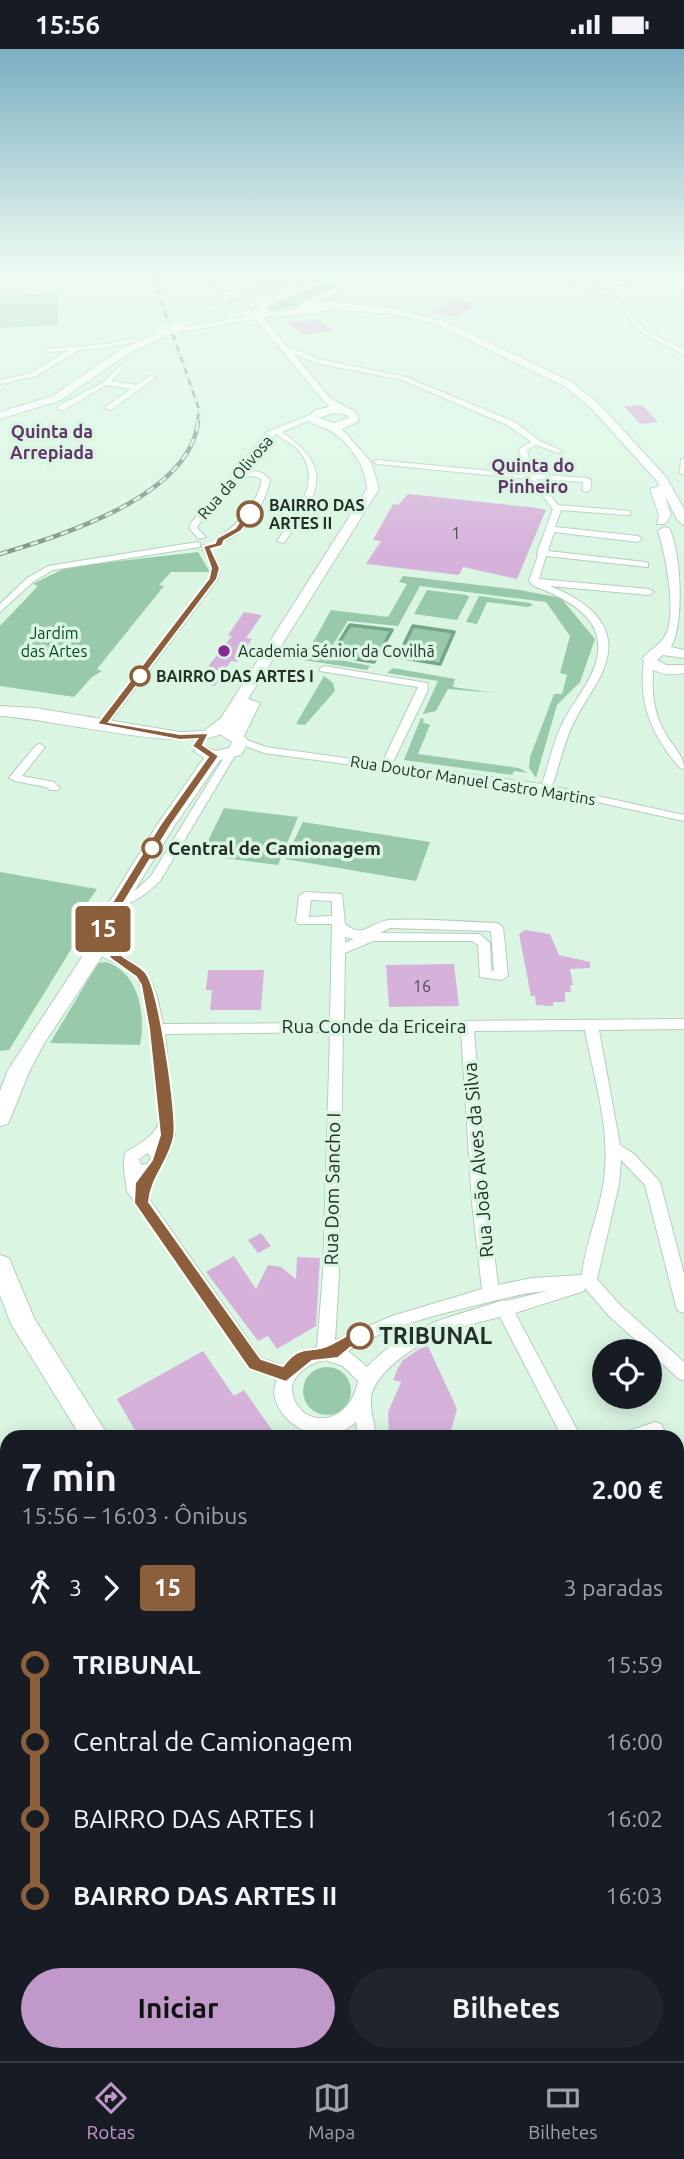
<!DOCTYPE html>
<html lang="pt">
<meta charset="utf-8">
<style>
body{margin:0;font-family:Ubuntu,sans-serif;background:#20242c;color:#f1f3f6;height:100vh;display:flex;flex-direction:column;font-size:26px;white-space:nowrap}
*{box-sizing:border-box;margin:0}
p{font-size:23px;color:#9ea1a6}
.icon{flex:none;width:38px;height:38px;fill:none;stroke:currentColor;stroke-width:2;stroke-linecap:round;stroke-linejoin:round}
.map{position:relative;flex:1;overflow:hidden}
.sheet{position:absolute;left:0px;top:1381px;width:684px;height:632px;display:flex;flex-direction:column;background:#171b24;border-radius:21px 21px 0 0;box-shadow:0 4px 18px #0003}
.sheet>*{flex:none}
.badge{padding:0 14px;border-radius:5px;font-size:24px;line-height:46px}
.tools{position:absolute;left:592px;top:1290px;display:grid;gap:14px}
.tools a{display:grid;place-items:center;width:70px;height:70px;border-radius:50%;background:#171b24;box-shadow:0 4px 18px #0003;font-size:35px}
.map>.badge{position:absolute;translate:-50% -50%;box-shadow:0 0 0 4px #fff}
.legs{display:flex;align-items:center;gap:10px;height:77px;padding:0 21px;font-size:23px}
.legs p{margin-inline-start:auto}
.head{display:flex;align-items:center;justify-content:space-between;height:119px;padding:0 21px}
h1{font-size:38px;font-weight:700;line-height:52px}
.action{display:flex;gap:14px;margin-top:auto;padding:14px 21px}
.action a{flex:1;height:80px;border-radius:42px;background:#c198ca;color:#111;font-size:28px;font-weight:700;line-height:80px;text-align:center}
.action a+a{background:#20242c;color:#f1f3f6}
ul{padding:0 21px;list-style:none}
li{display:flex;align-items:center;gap:24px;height:77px;font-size:26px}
li i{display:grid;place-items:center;width:10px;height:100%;margin:0 9px;background:currentColor}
li i::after{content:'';width:18px;height:18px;margin:-9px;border:5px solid;border-radius:50%;background:#171b24}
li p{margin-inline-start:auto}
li:first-child i{background:linear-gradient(#0000 50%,currentColor 0)}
li:last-child i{background:linear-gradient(currentColor 50%,#0000 0)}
.status{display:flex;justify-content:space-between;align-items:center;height:49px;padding:0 35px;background:#171b24;direction:ltr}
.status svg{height:19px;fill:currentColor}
.menu{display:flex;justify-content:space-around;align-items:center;height:98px;border-top:2px solid #363941;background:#171b24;font-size:19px;color:#9ea1a6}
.menu a{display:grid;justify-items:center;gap:4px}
.menu .current{color:#c198ca}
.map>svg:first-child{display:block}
.green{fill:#98c9aa}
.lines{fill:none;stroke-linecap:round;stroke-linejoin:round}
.stream{stroke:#75a687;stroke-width:3.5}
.building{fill:#d6b2db}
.secondary-tunnel{stroke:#b6cebe;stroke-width:32;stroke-dasharray:32 17;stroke-linecap:butt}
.street-casing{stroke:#b3cebc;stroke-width:2}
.secondary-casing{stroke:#b3cebc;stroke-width:2}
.street{fill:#fff;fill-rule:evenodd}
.secondary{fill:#fff;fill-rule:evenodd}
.rail-far2-casing{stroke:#83978a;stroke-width:2.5}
.rail-far1-casing{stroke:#83978a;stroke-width:4.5}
.rail-casing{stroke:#83978a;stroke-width:10}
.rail-far2{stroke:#daf6e3;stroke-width:2;stroke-dasharray:6;stroke-linecap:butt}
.rail-far1{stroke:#daf6e3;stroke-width:2.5;stroke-dasharray:8;stroke-linecap:butt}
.rail{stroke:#daf6e3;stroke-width:7;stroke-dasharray:20;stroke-linecap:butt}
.secondary-bridge-casing{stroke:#b3cebc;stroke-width:10;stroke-linecap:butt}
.secondary-bridge{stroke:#fff;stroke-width:10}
.line-1{fill:#8b5e3c;stroke:#fff;stroke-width:2}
.stop-1-dot{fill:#fff;stroke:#8b5e3c;stroke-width:3.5}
.poi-dot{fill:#872994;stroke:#daf6e3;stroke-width:2.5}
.labels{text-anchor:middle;stroke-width:7;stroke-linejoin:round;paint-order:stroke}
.far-street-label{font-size:16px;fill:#242f28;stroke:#daf6e3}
.far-stop-label{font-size:16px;font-weight:bold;fill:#242f28;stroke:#daf6e3;text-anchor:start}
.number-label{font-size:16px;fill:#505055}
.far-park-label{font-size:16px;fill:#0a482a;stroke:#daf6e3}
.far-poi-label{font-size:16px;fill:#242f28;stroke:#daf6e3;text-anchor:start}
.far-neighbourhood-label{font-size:18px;font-weight:bold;fill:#63356a;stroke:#daf6e3}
.stop-label{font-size:19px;font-weight:bold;fill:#242f28;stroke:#daf6e3;text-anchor:start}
.street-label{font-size:19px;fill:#242f28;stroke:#daf6e3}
.near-stop-label{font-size:23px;font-weight:bold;fill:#242f28;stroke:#daf6e3;text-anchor:start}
</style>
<div class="status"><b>15:56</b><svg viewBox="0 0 49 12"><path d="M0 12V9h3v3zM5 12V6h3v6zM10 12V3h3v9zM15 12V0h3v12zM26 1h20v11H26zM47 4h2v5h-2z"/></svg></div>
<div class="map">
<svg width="684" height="2012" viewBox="0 0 684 2012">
<rect width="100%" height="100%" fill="#daf6e3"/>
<g class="green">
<polygon points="331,233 341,236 296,257 264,263 272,255"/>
<polygon points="58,245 58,276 0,279 0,247"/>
<polygon points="198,503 210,523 171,523 159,536 164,537 97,620 102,622 92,628 74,648 0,637 0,577 38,537 33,535 67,518"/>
<polygon points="403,527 520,541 561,549 595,590 580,633 557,656 536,729 529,719 530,708 554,645 562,645 567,626 560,624 570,587 546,553 420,537 398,577 348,572 325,608 376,618 370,617 367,621 303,611 331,561 388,568 407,535 399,533"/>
<polygon points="427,541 467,546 469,548 457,571 414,565"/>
<polygon points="479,547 530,554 533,556 528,558 487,553 477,575 466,573"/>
<polygon points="350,576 392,581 376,608 365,611 331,606"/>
<polygon points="413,577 454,583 442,611 431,614 398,608"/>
<polygon points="393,619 455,630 453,638 495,644 448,640 436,662 423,665 438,632 387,624"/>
<polygon points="324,627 333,634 335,642 305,676 296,675"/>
<polygon points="421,669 425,671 422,673 430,676 418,705 519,719 528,724 514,722 512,726 404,711"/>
<polygon points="224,759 298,768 278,816 201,806"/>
<polygon points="303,773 430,793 416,832 285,810"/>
<polygon points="0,823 97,840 73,875 85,878 9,1001 0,1002"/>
<path d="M106,913C139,923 146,966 140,996L50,994L98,914Z"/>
<circle cx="327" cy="1342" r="24"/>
<polygon points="684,1448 684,1545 677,1546 677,1450"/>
</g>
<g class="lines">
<g class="stream">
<polygon points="350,576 392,581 374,613 331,606"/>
<polygon points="413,577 454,583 440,615 398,608"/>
</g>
</g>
<g class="building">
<polygon points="453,250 479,254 457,268 431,263"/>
<polygon points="318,270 333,282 303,286 289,274"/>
<polygon points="642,356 658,373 640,375 624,357"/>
<polygon points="408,445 537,459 546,461 517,530 463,518 459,526 366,515 381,492 373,491 393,455 398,456"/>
<polygon points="244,563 262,566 246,589 252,590 237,613 231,612 215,637 195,634 232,587 228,586"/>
<polygon points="525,881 550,885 559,906 590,913 590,919 570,920 573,936 570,936 571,943 565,943 565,953 553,953 553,957 536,956 535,947 531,947 519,885"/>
<polygon points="454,915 459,957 389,958 386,916"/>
<polygon points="208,921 264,921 261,961 210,961 212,941 206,941"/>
<polygon points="261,1184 271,1197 258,1204 248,1191"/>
<polygon points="234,1207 256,1240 268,1216 281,1218 296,1230 297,1208 320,1209 316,1277 277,1300 268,1287 258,1292 206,1223"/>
<polygon points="427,1295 457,1360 449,1388 389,1388 388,1363 401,1333 393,1331 397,1321 403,1311"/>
<polygon points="203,1302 234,1347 244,1341 277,1388 139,1388 117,1350"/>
</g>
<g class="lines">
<polyline class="secondary-tunnel" points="0,1976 7,1965"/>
<g class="street-casing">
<g id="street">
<path d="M186,223C199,223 205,234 216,239C237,250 266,234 287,228L290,230L239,246C243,247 251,251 256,250C272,247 280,235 300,242L274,246L251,259L248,257L252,253L232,248L210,263L208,260L226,246L212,242Z"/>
<path d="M558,223C568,223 579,232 588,235L591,233L684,230V234L592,237L613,245L645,281L684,301V306L641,283L609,247L569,232Z"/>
<polygon points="136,289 138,292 106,299 79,301 36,327 0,335 0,331 31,324 68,302 47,303 45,300 106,295"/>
<path d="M289,300L302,303L318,310L406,328L515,373L540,392L562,402L558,404L536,396L527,401L532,425L587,429L591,431L590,441L586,443L582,441L583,433L537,430L558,456L630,462V466H627L561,461L555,478L638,487L642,490L638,493L554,483L548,502L645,513L648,514V518L546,507L539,530L649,540L654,543L649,546L550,537C589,553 623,578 602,624C594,641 583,655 575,671C564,692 560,715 552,737L684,766V772L546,742L264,704L237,694L236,692L241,689L266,698L382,714L418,638L320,622L319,620L324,617L427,634L428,641L392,715L542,735C549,715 553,693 563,673C571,657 583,643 591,626C615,576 576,553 534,537L529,532L538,506L537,504L553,460L529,430L377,415L373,413L377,411L524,425L519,400L531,393L509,377L402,331L316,314L298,306L287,303Z"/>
<polygon points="121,316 124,318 111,332 136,336 151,327 156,328 111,361 104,359 131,340 106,336 64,361 58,361 58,357 104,333 105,331"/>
<path d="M310,366L317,368L282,383C338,422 316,447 284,494L277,492C296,465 327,428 295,398C289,393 282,390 276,385L241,424C252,421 263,421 270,431C264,458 247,484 220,494L216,491C238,474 255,460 262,431C238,414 213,458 199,475L197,479L206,488L199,490L189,479L191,474L267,383Z"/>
<polygon points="681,410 684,410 684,426 680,424"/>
<polygon points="197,493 200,494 200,498 53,521 33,533 0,563 0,555 27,529 48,517"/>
<polygon points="203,496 209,496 220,519 218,530 107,677 99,677 99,673 209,530 212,519 202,498"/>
<path d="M649,609L654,612C651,637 652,660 664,682C671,696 684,705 684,720L680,719C652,687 638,655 644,612Z"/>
<polygon points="40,695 45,698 22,727 54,733 60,739 58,741 50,741 46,738 15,732 9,729 36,696"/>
<path d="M231,702L236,705L160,832C148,843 132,858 114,856L112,853L114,850L136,841L151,827L226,705Z"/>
<path d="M305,843L342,845L345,875C364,891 371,872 390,871C426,869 462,873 497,874L503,878L508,927L501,931L480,928L478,896L472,892H373L345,904L344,973L684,970V980L599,981L620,1096L634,1105L660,1133L684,1225V1264L678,1262L676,1257L645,1136L621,1111L619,1135L597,1230L620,1256L684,1313V1332L678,1329L608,1266L585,1239L584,1242L515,1264L581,1388H562L500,1268C456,1278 417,1290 385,1323C378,1331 371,1340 371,1350C370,1362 375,1376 376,1388H358L356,1373C347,1381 334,1387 321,1386C295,1384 265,1357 277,1330L249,1320L127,1142C126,1129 121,1115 126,1103C139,1095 156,1087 160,1070C162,1063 159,1051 158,1043C155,1015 152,949 135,927C123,913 102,913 91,897L97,893C104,895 109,901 116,904C153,922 155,936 163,975L330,974L332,875H298L296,872L299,847ZM311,851L332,852V867L309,868ZM390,879L491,882L494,922L491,921L490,894L480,885L380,884ZM345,888L354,890L345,894ZM585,981C593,1026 609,1074 605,1120C603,1156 586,1190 582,1226L532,1229L498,1236L488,1154L474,982ZM461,982L472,1154L482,1240L392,1267L335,1292L339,1225L343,983ZM330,983L323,1225L317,1298L297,1306L284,1317L261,1309L143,1141L141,1128L156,1125L167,1109L175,1086L165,985ZM148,1104L151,1109L147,1115L141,1116L139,1110ZM547,1242L506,1252L503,1251C448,1270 411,1273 367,1318L348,1302C390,1275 446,1264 493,1252C510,1248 528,1243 547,1242ZM325,1311L343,1317L358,1332C348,1384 291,1378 292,1336C298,1322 310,1314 325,1311Z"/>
<polygon points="655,1373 661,1375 664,1381 661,1387 626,1388 629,1382"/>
<polygon points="0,1483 7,1486 7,1513 0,1510"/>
<polygon points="7,1526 7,1547 0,1550 0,1529"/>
<polygon points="677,1728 684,1730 684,1752 677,1750"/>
<rect x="450" y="2006" width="24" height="6"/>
<polygon points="486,2006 511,2006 513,2012 488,2012"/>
<polygon points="607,2006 631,2006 632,2012 608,2012"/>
</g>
</g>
<g class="secondary-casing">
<g id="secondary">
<path d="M322,230L329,232L269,256L263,264L297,260L306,252L340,236L338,232L342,229L349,233V237L320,252L393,259L444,272L572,333L600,356L666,428L684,460V476L678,472L665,447L671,466L665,475H657L659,466L650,440L659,437L657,432L592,360L564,337L438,276L393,265L330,260L313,265L263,268L331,350L356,363L359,372L342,380L371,413L379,440L248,650L260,654L244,687L249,692L241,706L220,711L175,776L112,878L101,909L45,993L30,1021L8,1075L0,1077V1042L8,1021L82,908L94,878L157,776L204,709L194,702L202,697L216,702L229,699L232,693L220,685C187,704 48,669 0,667V657L35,659L180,683L204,682L221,669L367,440C366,417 349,392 329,381C323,378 316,377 309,372L307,370L315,361L329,358L255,270L180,283L175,280L254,266L263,252ZM334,364L347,366L349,369L334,374L319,369Z"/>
<polygon points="163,282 166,287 129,304 61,351 0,370 0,363 53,347 121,300"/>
<path d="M664,478L669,479C682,504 684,578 671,598L684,601V609L663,606L657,611L666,616H684V624C667,627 652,625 642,610C648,602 660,596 665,587C678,566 665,504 658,482Z"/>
<polygon points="0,1206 9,1209 34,1269 109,1388 81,1388 11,1275 0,1246"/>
</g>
</g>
<use href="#street" class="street"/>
<use href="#secondary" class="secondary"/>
<g class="rail-far2-casing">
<polyline id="rail-far2" points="151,223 199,360 197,375"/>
</g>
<g class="rail-far1-casing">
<path id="rail-far1" d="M0,505C62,486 189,448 198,373"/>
</g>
<g class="rail-casing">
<g id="rail">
<polyline points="0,1859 7,1877"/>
<polyline points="43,2006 45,2012"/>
</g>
</g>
<use href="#rail-far2" class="rail-far2"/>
<use href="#rail-far1" class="rail-far1"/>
<use href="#rail" class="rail"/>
<g class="secondary-bridge-casing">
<g id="secondary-bridge">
<polyline points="250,266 264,264"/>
<polyline points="161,282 179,278"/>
</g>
</g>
<use href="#secondary-bridge" class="secondary-bridge"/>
</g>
<linearGradient id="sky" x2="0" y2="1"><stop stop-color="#7aaec1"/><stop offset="0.44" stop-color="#eefbf2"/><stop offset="1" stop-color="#eefbf2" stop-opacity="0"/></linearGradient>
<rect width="684" height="505" fill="url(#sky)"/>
<path class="line-1" d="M247,463L254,465L241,482L224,492L222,497L211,500L220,519L217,530L109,673L180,685L209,684L203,696L219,707L171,776L109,878L107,887C111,893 115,900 120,905C128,912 140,916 146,924C159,940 178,1068 174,1088C169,1113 151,1128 149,1153L261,1310L283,1317C301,1293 310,1305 329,1296C340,1291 349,1284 360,1280L369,1287L366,1292L351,1298L338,1309L312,1312L286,1333L249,1320L134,1154L135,1134L152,1111L160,1086L149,980L141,936L136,928L111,910L94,888L97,878L160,776L208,708L192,697L197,690L180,691L97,675L209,529L211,519L203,497L215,494L217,489L235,479Z"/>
<g class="stop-1-dot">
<circle cx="250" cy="465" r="12"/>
<circle cx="140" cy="627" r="9"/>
<circle cx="152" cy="799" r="9"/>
<circle cx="360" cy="1287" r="12"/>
</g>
<circle class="poi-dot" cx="224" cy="602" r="7"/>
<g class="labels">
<g class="far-street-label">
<text transform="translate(235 428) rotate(-49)" y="6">Rua da Olivosa</text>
<text transform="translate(473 731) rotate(9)" y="6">Rua Doutor Manuel Castro Martins</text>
</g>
<g class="far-stop-label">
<text x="269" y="462">BAIRRO DAS<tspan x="269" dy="18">ARTES II</tspan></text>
<text x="156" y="633">BAIRRO DAS ARTES I</text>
</g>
<g class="number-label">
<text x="456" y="490">1</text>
<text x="422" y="943">16</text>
</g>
<g class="far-park-label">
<text x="54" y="590">Jardim<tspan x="54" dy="18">das Artes</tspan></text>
</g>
<g class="far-poi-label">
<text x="238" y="608">Academia Sénior da Covilhã</text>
</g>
<g class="far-neighbourhood-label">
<text x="52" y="389">Quinta da<tspan x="52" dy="21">Arrepiada</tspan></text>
<text x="533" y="423">Quinta do<tspan x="533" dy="21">Pinheiro</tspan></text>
</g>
<g class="stop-label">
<text x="168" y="806">Central de Camionagem</text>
</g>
<g class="street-label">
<text x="374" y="984">Rua Conde da Ericeira</text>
<text transform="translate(478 1111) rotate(-95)" y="7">Rua João Alves da Silva</text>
<text transform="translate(332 1140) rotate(-89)" y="7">Rua Dom Sancho I</text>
</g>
<g class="near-stop-label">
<text x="379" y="1295">TRIBUNAL</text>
</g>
</g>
</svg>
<div class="tools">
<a><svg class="icon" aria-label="locate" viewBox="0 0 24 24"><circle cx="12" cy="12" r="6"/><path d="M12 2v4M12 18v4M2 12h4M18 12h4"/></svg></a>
</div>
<b class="badge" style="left:103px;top:880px;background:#8b5e3c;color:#fff">15</b>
<section class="sheet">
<div class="head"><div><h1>7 min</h1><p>15:56 – 16:03 · Ônibus</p></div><b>2.00 €</b></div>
<div class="legs"><svg class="icon" aria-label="walk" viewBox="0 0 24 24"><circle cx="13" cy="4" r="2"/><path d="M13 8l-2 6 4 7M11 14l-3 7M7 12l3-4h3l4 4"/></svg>3<svg class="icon" aria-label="forward" viewBox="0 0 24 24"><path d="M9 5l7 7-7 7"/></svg><b class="badge" style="background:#8b5e3c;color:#fff">15</b><p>3 paradas</p></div>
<ul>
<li><i style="color:#8b5e3c"></i><b>TRIBUNAL</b><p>15:59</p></li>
<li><i style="color:#8b5e3c"></i><span>Central de Camionagem</span><p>16:00</p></li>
<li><i style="color:#8b5e3c"></i><span>BAIRRO DAS ARTES I</span><p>16:02</p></li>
<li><i style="color:#8b5e3c"></i><b>BAIRRO DAS ARTES II</b><p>16:03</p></li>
</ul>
<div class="action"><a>Iniciar</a><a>Bilhetes</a></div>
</section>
</div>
<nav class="menu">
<a class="current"><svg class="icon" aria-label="directions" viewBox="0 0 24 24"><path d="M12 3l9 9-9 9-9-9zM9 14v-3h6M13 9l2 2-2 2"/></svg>Rotas</a>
<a><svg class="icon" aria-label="map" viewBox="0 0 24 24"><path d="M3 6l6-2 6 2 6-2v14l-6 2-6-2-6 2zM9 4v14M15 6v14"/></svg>Mapa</a>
<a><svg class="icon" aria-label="tickets" viewBox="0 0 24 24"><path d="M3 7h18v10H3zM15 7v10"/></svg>Bilhetes</a>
</nav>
